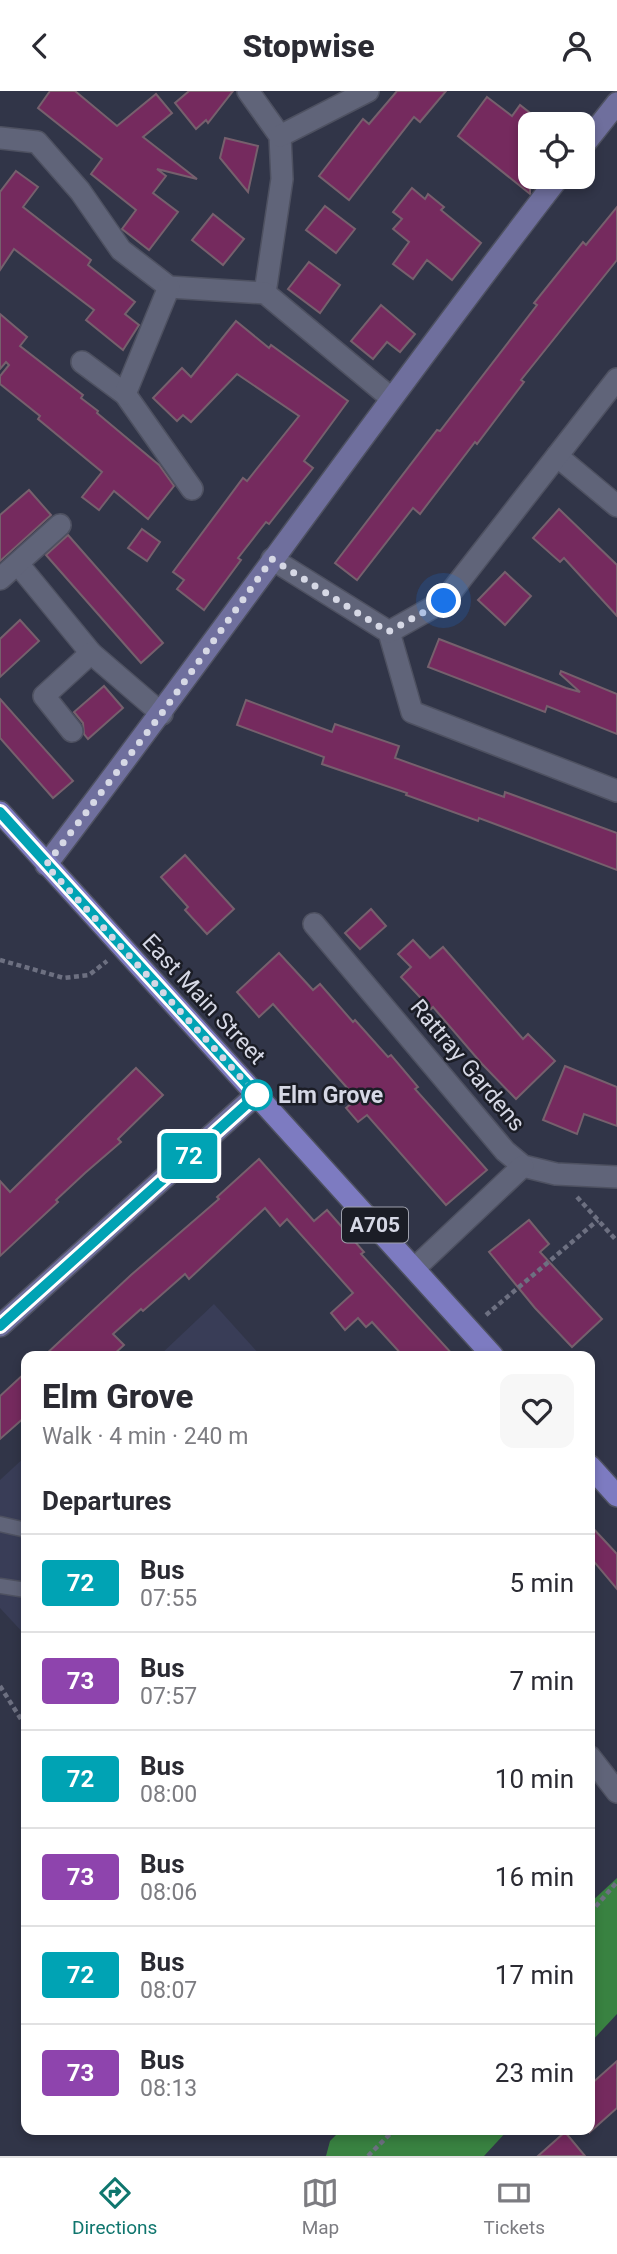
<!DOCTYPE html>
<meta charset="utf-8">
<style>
body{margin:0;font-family:Roboto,sans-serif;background:#f7f7f7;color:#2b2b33;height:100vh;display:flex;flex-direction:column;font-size:26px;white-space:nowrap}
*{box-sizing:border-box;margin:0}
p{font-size:23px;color:#7c7c81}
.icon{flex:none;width:38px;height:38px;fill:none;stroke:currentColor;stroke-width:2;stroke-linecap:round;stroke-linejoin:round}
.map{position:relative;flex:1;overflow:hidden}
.details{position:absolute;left:21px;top:1260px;width:574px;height:784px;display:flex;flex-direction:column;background:#fff;border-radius:14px;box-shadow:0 4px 10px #0003}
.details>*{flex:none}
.badge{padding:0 14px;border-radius:5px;font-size:24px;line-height:46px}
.fabs{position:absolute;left:518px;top:21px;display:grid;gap:14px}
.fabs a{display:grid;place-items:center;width:77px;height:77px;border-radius:14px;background:#fff;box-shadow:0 4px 10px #0003;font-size:35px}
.you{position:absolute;width:35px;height:35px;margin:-18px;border:5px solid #fff;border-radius:50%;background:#1a73e8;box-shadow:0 0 0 10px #1a73e833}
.map>.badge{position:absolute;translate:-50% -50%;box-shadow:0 0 0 4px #fff}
h2{padding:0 21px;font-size:26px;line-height:63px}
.round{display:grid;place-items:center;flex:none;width:74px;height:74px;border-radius:14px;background:#f7f7f7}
.headline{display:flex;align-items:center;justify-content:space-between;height:119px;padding:0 21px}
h1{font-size:33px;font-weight:800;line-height:52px}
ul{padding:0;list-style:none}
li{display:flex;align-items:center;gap:21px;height:98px;padding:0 21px;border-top:2px solid #e1e1e2}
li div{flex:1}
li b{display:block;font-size:26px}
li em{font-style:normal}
li .badge{min-width:77px;font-weight:700;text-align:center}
header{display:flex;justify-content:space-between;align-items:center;height:91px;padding:0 21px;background:#fff;font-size:32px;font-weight:800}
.tabs{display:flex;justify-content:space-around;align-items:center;height:98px;border-top:2px solid #e1e1e2;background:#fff;font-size:19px;color:#7c7c81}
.tabs a{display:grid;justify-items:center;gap:4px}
.tabs .selected{color:#0f766e}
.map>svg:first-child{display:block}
.built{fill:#393d57}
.forest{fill:#398241}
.building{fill:#752a5e;stroke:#76606d;stroke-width:2}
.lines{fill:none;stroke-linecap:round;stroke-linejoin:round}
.lane-casing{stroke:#4e5161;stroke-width:17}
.street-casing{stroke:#4e5161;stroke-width:24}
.secondary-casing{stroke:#4e5161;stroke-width:24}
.primary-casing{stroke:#4e5161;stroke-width:24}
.path{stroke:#6d7081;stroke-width:4.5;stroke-dasharray:5 3.5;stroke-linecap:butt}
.lane{stroke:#606479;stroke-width:14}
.street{stroke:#606479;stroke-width:21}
.secondary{stroke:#6f6f9d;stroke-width:21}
.primary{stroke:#7d7bc1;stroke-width:21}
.line-casing{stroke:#fff;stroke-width:16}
.line{stroke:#00a3b4;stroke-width:10}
.walk{stroke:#d6d8e5;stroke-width:7;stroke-dasharray:0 12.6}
.stop-dot{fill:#fff;stroke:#00a3b4;stroke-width:3.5}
.labels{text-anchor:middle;stroke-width:5;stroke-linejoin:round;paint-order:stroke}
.shield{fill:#1b1d26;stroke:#9ea0ac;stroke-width:2}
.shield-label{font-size:21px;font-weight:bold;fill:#d6d8e5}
.street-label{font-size:23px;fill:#d6d8e5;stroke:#1b1d26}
.stop-label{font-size:23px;font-weight:bold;fill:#d6d8e5;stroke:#1b1d26;text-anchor:start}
</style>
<header><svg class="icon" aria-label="back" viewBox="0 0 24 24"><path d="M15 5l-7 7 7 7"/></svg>Stopwise<svg class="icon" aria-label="person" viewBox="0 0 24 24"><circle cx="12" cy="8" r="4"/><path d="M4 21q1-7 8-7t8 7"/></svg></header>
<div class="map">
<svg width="617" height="2065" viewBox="0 0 617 2065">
<rect width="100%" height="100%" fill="#313548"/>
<g class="built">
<polygon points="214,1213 261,1265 159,1265"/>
<polygon points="26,1365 26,1545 0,1517 0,1389"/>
</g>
<g class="forest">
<polygon points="617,1787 617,1923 590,1952 590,1812"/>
<polygon points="341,2039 508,2039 484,2065 326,2065 330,2050"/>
</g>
<g class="building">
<polygon points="50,0 75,0 117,35 156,3 172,22 143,46 197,88 157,78 166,85 153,102 178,121 149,159 122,138 136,119 91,83 102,68 38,17"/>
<polygon points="189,0 233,0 208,32 206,29 196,38 175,12"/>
<polygon points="397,0 446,0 420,31 414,26 349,109 319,85 363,28 369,33"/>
<polygon points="487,6 512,25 520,14 539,29 536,33 530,33 530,103 458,45"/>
<polygon points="225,47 258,55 248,101 220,67"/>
<polygon points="16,80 38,96 23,116 91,169 88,174 135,211 125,223 139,234 123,259 86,229 94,219 14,158 0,179 0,101"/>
<polygon points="412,97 425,108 428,103 444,116 441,119 481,152 452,189 427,169 413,188 393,173 409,151 393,138 402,128 393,121"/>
<polygon points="325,115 355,138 336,162 306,139"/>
<polygon points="617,116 617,169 521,289 524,291 477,353 475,351 420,423 413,417 357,489 335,472 437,339 440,340 537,214 534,212 583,151 586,154"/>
<polygon points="213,123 244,148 223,174 192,149"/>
<polygon points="309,171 340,194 320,222 288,198"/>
<polygon points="381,214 415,243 400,261 387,251 373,268 351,250"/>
<polygon points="0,223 27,246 20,255 83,304 81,307 98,320 97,322 159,374 174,395 148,428 114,400 99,419 82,406 102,381 38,328 40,325 0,293 0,285 9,274 6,271 0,278"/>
<polygon points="236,230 269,257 271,254 348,310 304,370 313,377 269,433 266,431 238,467 241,469 204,519 177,498 184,489 173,481 243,387 247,390 299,325 237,283 191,331 183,324 177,330 153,307 182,277 191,286"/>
<polygon points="29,399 51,424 0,470 0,424"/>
<polygon points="559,418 617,474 617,525 564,467 560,471 533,447"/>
<polygon points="142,438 160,451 147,470 128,457"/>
<polygon points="68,444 163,552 141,572 46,464"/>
<polygon points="505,481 531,505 505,534 478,509"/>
<polygon points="20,529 39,550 0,586 0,548"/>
<polygon points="439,548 566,597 580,601 560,583 561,580 617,603 617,643 547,615 545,621 428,576"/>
<polygon points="104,595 123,617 88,648 84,643 83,632 74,621"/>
<polygon points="0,608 73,690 53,707 0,647"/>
<polygon points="246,609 332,641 335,633 399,655 395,667 504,706 505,701 617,742 617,779 479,727 478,730 406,704 407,702 322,673 324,666 237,634"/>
<polygon points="185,764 234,818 207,843 185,819 188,816 161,786"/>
<polygon points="371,818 386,835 360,858 345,842"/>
<polygon points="413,849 430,867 443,856 523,948 528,943 555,970 516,1008 482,973 433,916 431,918 401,886 411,876 398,863"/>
<polygon points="279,862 313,899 320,893 353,931 355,929 388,966 391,964 418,996 415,998 487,1079 446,1114 367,1024 358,1031 346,1017 357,1008 273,913 259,926 237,901"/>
<polygon points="565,975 617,996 617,1035 584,1023 577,1043 543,1029"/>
<polygon points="136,977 163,1004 118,1048 121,1051 85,1082 56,1109 58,1111 0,1165 0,1090 10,1101"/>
<polygon points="259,1068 314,1130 327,1119 364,1161 361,1163 454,1265 403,1265 372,1231 366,1236 358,1227 345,1239 331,1222 353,1202 287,1128 280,1135 265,1117 189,1188 185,1183 143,1220 141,1218 113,1243 124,1254 112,1265 44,1265 131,1184 219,1108 217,1106"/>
<polygon points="529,1129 549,1153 540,1161 602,1228 572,1256 535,1217 489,1161"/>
<polygon points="26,1281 26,1325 0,1348 0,1305"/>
<polygon points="590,1434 617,1463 617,1498 590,1466"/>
<polygon points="617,1970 617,2017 590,2041 590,1994"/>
<polygon points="565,2041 585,2065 538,2065"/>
</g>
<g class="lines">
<g class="lane-casing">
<g id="lane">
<polyline points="0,1433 26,1439"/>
<polyline points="0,1495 26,1499"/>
</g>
</g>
<g class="street-casing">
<g id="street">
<polyline points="248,0 280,45 282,88 265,202"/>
<polyline points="280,45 368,0"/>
<polyline points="0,47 37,51 80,100 121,159 169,196 265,202 391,307"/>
<polyline points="82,271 125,303 192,398"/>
<polyline points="125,303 169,196"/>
<polyline points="557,365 617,415"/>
<polyline points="272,468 389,541 412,621 617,700"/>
<polyline points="18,473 91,562 162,623"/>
<polyline points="0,488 60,434"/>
<polyline points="389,541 444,510 617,288"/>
<polyline points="72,640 44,605 91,562"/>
<polyline points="314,833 505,1060 523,1075 556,1083 617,1086"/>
<polyline points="415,1177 523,1075"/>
<polyline points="590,1666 617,1701"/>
</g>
</g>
<g class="secondary-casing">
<g id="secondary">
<polyline points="583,55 617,12"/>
<path d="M46,774C220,546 384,312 559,86"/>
<polyline points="0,1235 256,1004"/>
</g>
</g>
<g class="primary-casing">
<g id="primary">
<polyline points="0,721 493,1265"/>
<polyline points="590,1375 617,1405"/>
</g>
</g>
<g class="path">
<polyline points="0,869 64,887 89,884 107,870"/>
<polyline points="577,1106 617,1150"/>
<polyline points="486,1224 598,1129"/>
<polyline points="0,1595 26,1636"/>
<polyline points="590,1822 617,1791"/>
<polyline points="368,2065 394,2039"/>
</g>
<use href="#lane" class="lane"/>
<use href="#street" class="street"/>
<use href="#secondary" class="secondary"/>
<use href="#primary" class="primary"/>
</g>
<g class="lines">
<g class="line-casing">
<polyline id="line" points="0,721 257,1004 0,1235"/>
</g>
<use href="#line" class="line"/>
<polyline class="walk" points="257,1004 46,774 162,622 272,468 388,541 444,510"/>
</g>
<circle class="stop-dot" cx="257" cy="1004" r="14"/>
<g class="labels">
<rect class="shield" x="342" y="1116.5" width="66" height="35" rx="5"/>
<g class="shield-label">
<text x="375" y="1141">A705</text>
</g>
<g class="street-label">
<text transform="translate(204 908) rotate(47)" y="8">East Main Street</text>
<text transform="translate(468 974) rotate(50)" y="8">Rattray Gardens</text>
</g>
<g class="stop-label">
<text x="278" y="1012">Elm Grove</text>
</g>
</g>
</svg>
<div class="fabs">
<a><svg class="icon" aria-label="locate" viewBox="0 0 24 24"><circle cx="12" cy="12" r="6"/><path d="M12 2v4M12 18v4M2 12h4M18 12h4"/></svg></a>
</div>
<div class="you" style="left:444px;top:510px"></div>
<b class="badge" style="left:189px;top:1065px;background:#00a3b4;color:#fff">72</b>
<section class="details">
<div class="headline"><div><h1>Elm Grove</h1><p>Walk · 4 min · 240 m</p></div><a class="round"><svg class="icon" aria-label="heart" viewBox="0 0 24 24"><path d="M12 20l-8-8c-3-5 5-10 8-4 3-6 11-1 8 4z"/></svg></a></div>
<h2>Departures</h2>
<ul>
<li><span class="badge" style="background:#00a3b4;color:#fff">72</span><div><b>Bus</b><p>07:55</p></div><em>5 min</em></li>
<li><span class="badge" style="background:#8e44ad;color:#fff">73</span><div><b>Bus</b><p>07:57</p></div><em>7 min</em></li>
<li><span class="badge" style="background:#00a3b4;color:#fff">72</span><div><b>Bus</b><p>08:00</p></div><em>10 min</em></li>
<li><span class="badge" style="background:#8e44ad;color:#fff">73</span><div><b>Bus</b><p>08:06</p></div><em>16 min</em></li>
<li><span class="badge" style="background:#00a3b4;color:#fff">72</span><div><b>Bus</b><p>08:07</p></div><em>17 min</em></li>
<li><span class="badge" style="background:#8e44ad;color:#fff">73</span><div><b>Bus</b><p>08:13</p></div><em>23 min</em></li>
</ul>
</section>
</div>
<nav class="tabs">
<a class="selected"><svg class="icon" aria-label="directions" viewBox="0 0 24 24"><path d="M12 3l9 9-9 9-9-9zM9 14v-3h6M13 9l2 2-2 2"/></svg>Directions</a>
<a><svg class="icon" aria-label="map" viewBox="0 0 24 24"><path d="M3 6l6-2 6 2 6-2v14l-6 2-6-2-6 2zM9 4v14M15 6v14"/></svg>Map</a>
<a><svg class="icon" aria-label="tickets" viewBox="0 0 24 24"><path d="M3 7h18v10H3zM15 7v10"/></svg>Tickets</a>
</nav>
